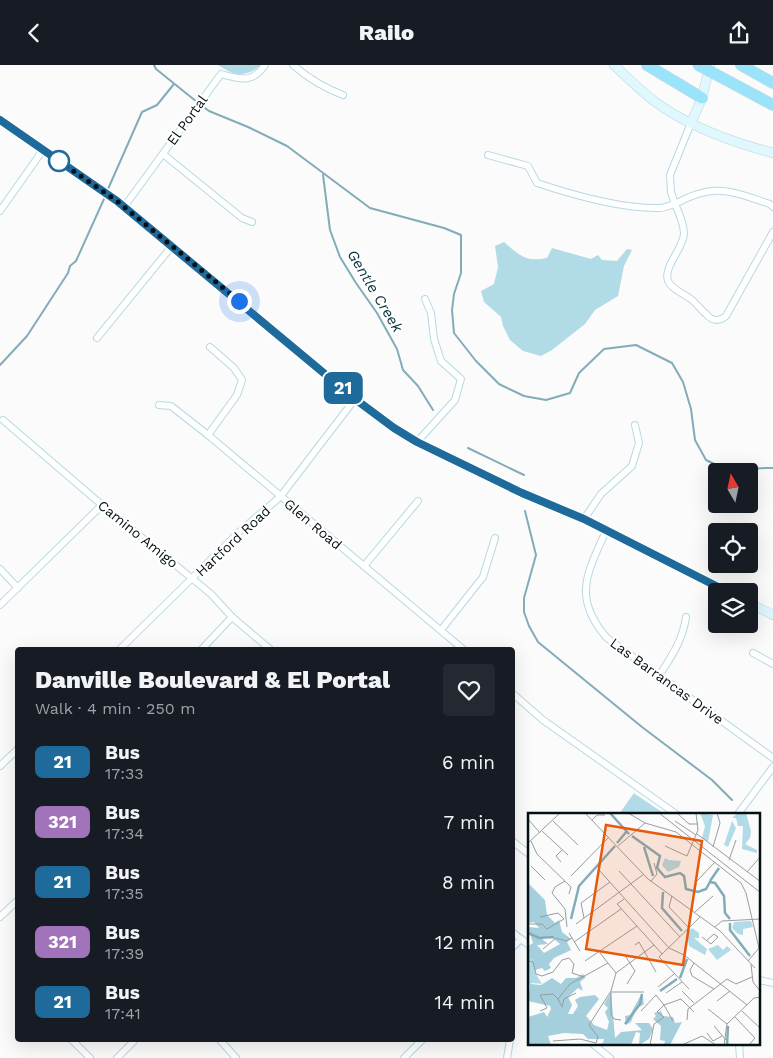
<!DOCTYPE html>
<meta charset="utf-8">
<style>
body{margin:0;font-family:"Work Sans",sans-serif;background:#242831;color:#f1f3f6;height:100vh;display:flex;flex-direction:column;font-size:19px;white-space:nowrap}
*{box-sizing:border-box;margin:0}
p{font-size:16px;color:#9ea1a6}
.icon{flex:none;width:28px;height:28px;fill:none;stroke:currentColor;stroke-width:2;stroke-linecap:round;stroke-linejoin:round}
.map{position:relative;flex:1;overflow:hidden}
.sheet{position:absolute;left:15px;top:582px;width:500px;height:395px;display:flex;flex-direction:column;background:#171b24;border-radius:5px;box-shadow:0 5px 20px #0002}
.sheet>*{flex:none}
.badge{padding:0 10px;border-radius:8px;font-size:18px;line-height:32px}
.needle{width:32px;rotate:351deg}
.fabs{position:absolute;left:708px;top:398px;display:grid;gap:10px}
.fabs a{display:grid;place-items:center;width:50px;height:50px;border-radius:5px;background:#171b24;box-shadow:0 5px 20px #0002;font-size:25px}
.you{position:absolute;width:25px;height:25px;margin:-12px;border:4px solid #fff;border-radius:50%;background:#1a73e8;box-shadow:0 0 0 8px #1a73e833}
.map>.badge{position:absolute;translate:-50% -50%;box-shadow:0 0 0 2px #fff}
.round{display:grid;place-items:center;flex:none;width:52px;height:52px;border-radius:5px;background:#242831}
.overview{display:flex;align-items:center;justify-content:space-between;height:85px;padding:0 20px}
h1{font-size:24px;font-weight:800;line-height:38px}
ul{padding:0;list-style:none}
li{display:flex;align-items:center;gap:15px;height:60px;padding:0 20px}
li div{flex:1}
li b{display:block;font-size:19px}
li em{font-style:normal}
li .badge{min-width:55px;font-weight:700;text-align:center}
header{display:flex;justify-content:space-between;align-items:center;height:65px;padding:0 20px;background:#171b24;font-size:22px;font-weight:800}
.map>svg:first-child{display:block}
.green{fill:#b2dbe8}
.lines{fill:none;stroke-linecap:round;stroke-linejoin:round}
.stream{stroke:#83acb9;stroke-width:2}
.street-casing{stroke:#b6d9e4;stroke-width:8}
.secondary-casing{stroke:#b6d9e4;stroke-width:10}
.highway-casing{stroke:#d7d9d9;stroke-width:12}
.street{stroke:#fff;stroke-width:6}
.secondary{stroke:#e0f7fe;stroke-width:9}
.highway{stroke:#99e4fa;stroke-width:11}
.highway-bridge-casing{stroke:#d7d9d9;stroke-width:12;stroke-linecap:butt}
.highway-bridge{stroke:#99e4fa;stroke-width:11}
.line-casing{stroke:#fff;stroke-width:11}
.line{stroke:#1e6b9b;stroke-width:8}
.walk{stroke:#041014;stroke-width:5;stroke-dasharray:0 9}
.stop-dot{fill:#fff;stroke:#1e6b9b;stroke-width:2.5}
.labels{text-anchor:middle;stroke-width:4.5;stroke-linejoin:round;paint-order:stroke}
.street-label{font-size:14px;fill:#041014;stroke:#fff}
.water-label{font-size:15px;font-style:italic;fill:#0d343f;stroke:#fff}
.inset-river{fill:none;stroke:#83acb9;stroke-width:2.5}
.inset-road{fill:none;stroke:#989d9f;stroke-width:1}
.view{fill:#e8590c;fill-opacity:0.15;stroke:#e8590c;stroke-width:2.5}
.inset-edge{fill:none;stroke:#041014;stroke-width:2.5}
</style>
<header><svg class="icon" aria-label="back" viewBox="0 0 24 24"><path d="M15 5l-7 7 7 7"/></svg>Railo<svg class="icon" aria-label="share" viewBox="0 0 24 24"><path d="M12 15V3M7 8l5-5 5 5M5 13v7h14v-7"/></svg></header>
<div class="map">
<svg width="773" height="993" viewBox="0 0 773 993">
<rect width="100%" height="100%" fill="#fbfbfb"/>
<g class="green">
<path d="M218,0H261C245,13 234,11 218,0Z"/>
<path d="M504,177C520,191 526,197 547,193L552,183L591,194L598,190L602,195L617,196L627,184L632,185L624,201L618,231L595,245L585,259L552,285L541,291L523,286L510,275L503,261L501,252L484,237L481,226L494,219L498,202L495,181Z"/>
<polygon points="634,728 635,729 665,749 619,749"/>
</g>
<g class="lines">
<g class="stream">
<polyline points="154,0 156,4 197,37"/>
<polyline points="201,40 209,46 248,62 287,81 370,143 444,163 461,170 461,208 454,229 452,245 454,268 476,296 499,319 524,331 546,335 570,328 579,308 604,284 636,280 672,298 683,317 691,344 695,375 706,395 729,406 765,403 773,403"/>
<polyline points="323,110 330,165 340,192 356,218 377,248 397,284 403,305 418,321 433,345"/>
<polyline points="108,124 142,47 157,40 174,19"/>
<polyline points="0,300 27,271 68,208 70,201 76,196 104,134"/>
<polyline points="468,383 524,410"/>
<polyline points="525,446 536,490 524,533 524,547 529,561 538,577 642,662 712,715 732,735"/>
</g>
<g class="street-casing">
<g id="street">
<path d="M293,0C308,13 324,23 343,30"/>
<polyline points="163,89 242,153 252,157"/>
<path d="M488,90L528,101L537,118C573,130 621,144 660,143C665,143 670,140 675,139L671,127L670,110L691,58"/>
<path d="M124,142L221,9C240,14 252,19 265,0"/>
<path d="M773,142L770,139C730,126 714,117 675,139C679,148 684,158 684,169C683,184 663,202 668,216C672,225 685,229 692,235C697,239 701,245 706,249C712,256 719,257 726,251L773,167"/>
<polyline points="0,146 43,85"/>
<polyline points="97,273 172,181"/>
<polyline points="159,340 171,341 208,370 464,585"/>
<polyline points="3,355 102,440 211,529 232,552 271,585"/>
<polyline points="208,370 237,330 242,315 234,303 210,282"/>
<polyline points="417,377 455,335 461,314 441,296 434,274 431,248 425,234"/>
<polyline points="584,454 601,429 632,401 639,378 635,360"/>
<path d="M606,466C587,508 572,533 607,573L773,693"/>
<polyline points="364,501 418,436"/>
<polyline points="0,504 18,523"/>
<polyline points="0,540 102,440"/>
<polyline points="441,565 483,512 495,473"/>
<polyline points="119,585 238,468 280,432 355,334"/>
<polyline points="201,585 232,552"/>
<polyline points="753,588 773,599"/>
<path d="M659,611C671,592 683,575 686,552"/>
<polyline points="512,628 543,655 676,749"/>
<polyline points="0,701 18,684"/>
<polyline points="738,749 773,702"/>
<polyline points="512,776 529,789"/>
<polyline points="0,852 18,835"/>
<polyline points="512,867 521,874"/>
<polyline points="512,883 521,874 529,880"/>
<polyline points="759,915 773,918"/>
<polyline points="72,975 90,993"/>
<polyline points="220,975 236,993"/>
<polyline points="593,979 610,993"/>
<polyline points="739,979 740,993"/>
<polyline points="117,993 135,975"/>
<polyline points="404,993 422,975"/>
<polyline points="507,993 510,975"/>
</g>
</g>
<g class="secondary-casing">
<g id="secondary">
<path d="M614,0C627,12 640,25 654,36C689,62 731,77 773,88"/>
<polyline points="0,55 117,136 355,334 394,363 417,377 522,428 584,454 726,526"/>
<polyline points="691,58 702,33 710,0"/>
<polyline points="749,538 773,550"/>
</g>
</g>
<g class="highway-casing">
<g id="highway">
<polyline points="647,0 702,33"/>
<polyline points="741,0 773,18"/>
<polyline points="732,18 773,40"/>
</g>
</g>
<use href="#street" class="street"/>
<use href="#secondary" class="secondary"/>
<use href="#highway" class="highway"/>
<g class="highway-bridge-casing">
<polyline id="highway-bridge" points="698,0 732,18"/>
</g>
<use href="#highway-bridge" class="highway-bridge"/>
</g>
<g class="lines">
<g class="line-casing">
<polyline id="line" points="0,55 117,136 355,334 394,363 417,377 522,428 584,454 726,526"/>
</g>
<use href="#line" class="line"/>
<polyline class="walk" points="59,96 117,136 239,236"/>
</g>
<circle class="stop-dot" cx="59" cy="96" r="10"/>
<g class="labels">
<g class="street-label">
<text transform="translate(187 55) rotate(-54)" y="5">El Portal</text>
<text transform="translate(313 459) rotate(40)" y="5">Glen Road</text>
<text transform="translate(138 469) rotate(39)" y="5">Camino Amigo</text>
<text transform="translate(233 476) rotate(-43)" y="5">Hartford Road</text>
<text transform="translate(667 616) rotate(36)" y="5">Las Barrancas Drive</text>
</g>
<g class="water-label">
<text transform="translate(375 226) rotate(59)" y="5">Gentle Creek</text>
</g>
</g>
<g transform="translate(528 748)">
<rect width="232" height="232" fill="#fbfbfb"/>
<path d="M172,0L185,2L180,29L174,25L177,13ZM210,0H218L223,18L222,25L217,31L229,37V40L214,36L215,13H210L208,5H204ZM204,8L208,15L200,34L196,32ZM137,45L141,47L153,48L151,54L140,59L134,52ZM223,108L225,114L215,116V122L210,121L204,115L206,109ZM164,115L171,120V125H166L179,136L177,142L161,133L159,120ZM190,132L195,137L199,133L203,137L189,147L180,136ZM0,142L4,143L8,161L14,171L4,170L0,173Z" fill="#b2dbe8"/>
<path d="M0,70L17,87L19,102L27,110L31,107L34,119L43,126L39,129L43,137L26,145L21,151L23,155L17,158L14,155L7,157L4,145L0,147V133L5,130L0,114L11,115L6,109L0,110ZM23,124L32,131L16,140L9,132L20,131L13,125ZM55,161L58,164L52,169L55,178L50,175L40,184L44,192L40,201H45L50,193L47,187L52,184L67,182L71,186L58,203L66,212L79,217L81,209L77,199L80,195L76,191L83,179L87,225L93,219L114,217L107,210H121L125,216L121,226L111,232L112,220L108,219L103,232H66L75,230L76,226H60L55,221L36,220L20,223L23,232H0V204L16,199L19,204L23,196L22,193L0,188L2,171L13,172L24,165L33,171L38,165H48ZM114,180L116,191L108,196L103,209L98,212L97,203L102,202ZM133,198L135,203L145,204L147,210L154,209L142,232H136L137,228L132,227L133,213L125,206L128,203L126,200Z" fill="#a5cfdc" fill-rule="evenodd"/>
<path class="inset-river" d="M82,0L101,21M104,23L132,43L129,55L137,64L152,60L156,63L158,76L170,79L178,76L182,69L187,70L196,83L197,100L202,106M89,30L99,18M116,34L125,63M182,68L191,55M135,79L134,95L154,118M43,106L51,73L87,33M202,110V117L222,143M0,120L11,125L26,124M152,165L159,146M132,178L149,166M97,211L112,191L114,181M199,232L200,213"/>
<path class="inset-road" d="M57,0L120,66L192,118L227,155M100,0L117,10L148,19L213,70L218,80L231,135L220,148M131,0L233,80M149,0L161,11H170M0,6L12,20M64,7L69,2H77M25,8L50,32M147,8L168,22M14,18L40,42M169,21L233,69M3,28L9,41L43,74L41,81M0,30L32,0M90,33L117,10M137,33L159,43L170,17L168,0M185,34L192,10L189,0M201,47L208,27M33,49L28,43L34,37M3,53L17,67M71,57L141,135L156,142L219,192M91,58L152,124M219,59L233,43M43,63L81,24M37,68L27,74L24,80L37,96L39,114M123,68L129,61L126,50M169,68L187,49M144,83L141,94L161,115M96,86L89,91L126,132M167,99L185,83M56,105L53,90L82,69M0,111H14L19,116L36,106L30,100L12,104M48,111L116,61M187,114L194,108L233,106M41,120L52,138M174,124L183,131L190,124L186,121L179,127M46,129L93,96M107,132L111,129L128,159M15,136L28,125L38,128L44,125M72,140L88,160M98,144L107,158L99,171M0,148L5,149L8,161L14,163L25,159L34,147L41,145L46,151L44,160L56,164M57,148L109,113M166,150L162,157L164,163L186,176M223,151L225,169L233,179M130,174L146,161M161,176L131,144L172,104M154,178L166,190M84,179H116M138,180L154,169M30,186L34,194L36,186L48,180M189,188L202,178M180,196L199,211M12,198L19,195L12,182L25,181L30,186L42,171L80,150M113,198L128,182L136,192L153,186L166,199M214,198L233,216M207,204L227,225L221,232M93,207L86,206L83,201V178L88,160L126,132L134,141M159,207L160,196L199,166L208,171L224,164M186,213L198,227M179,220L185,228L194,223M70,224L61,212L83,178M25,228L52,226L68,230L70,224M122,232L126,211L136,204L129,199L136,192L145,208M154,232L174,223L188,232M196,232L199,211L226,185L233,184"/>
<path class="view" d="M78,12L174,28L155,152L58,136Z"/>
<rect width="232" height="232" class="inset-edge"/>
</g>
</svg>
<div class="fabs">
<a><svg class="needle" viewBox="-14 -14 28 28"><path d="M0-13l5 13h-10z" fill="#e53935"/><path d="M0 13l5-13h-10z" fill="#9ea1a6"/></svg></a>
<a><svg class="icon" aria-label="locate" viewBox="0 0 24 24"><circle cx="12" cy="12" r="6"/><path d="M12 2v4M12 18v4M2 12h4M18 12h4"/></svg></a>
<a><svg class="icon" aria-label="layers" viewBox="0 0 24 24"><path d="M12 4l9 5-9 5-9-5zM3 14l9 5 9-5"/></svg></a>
</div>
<div class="you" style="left:239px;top:236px"></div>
<b class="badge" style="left:343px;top:323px;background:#1e6b9b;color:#fff">21</b>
<section class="sheet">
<div class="overview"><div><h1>Danville Boulevard &amp; El Portal</h1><p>Walk · 4 min · 250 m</p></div><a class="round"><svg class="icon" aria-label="heart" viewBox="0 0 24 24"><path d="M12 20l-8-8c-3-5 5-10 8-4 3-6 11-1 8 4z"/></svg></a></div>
<ul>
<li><span class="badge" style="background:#1e6b9b;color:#fff">21</span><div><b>Bus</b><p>17:33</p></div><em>6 min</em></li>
<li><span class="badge" style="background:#a173ba;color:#fff">321</span><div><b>Bus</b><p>17:34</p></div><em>7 min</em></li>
<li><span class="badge" style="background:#1e6b9b;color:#fff">21</span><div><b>Bus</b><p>17:35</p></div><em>8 min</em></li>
<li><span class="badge" style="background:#a173ba;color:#fff">321</span><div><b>Bus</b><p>17:39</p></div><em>12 min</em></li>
<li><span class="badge" style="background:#1e6b9b;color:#fff">21</span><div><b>Bus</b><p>17:41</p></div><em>14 min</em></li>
</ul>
</section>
</div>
